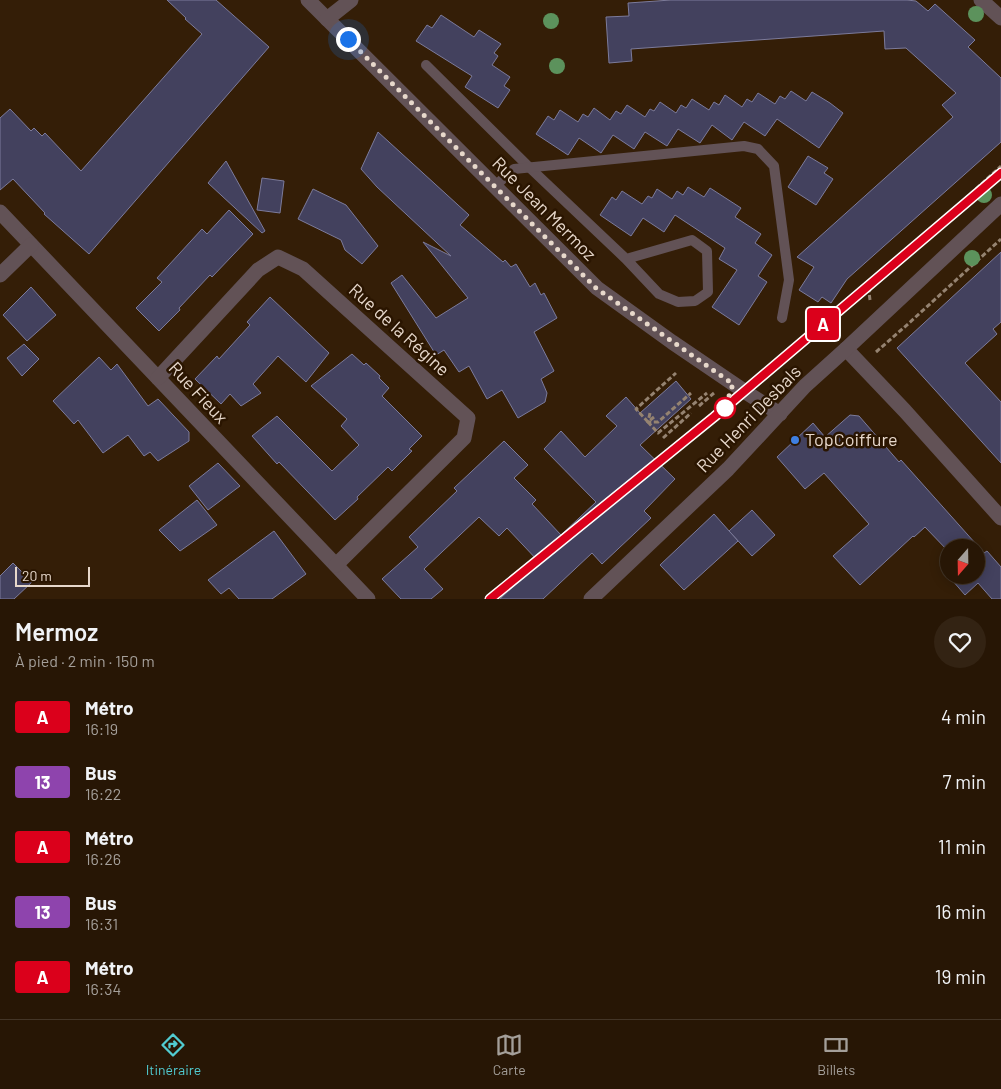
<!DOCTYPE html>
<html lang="fr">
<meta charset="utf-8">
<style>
body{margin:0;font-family:Barlow,sans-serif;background:#332313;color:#f1f3f6;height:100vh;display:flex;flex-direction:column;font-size:19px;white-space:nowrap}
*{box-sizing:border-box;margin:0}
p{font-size:16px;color:#a49f9a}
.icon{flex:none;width:28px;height:28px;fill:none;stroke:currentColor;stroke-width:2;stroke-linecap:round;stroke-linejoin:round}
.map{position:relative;height:599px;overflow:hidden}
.sheet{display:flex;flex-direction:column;background:#271605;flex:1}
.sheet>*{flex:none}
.badge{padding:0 10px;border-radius:4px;font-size:18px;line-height:32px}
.needle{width:32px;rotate:200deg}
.fabs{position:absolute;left:940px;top:539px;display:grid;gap:10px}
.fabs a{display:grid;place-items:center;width:45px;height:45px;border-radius:50%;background:#271605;box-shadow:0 2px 12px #0003,0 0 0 1px #433527;font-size:25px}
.scale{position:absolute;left:15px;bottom:12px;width:75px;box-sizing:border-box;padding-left:5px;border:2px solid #e7d8cb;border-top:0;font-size:14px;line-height:18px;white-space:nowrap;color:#e7d8cb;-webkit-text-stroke:4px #2a1500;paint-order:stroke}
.you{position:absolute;width:25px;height:25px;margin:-12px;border:4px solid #fff;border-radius:50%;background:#1a73e8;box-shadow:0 0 0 8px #1a73e833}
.map>.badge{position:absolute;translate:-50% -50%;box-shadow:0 0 0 2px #fff}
.round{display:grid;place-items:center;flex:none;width:52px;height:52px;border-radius:26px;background:#332313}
.headline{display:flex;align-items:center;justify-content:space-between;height:85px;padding:0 15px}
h1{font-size:24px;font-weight:600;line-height:38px}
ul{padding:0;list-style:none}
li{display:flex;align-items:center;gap:15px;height:65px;padding:0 15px}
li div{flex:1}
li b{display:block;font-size:19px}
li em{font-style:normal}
li .badge{min-width:55px;font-weight:700;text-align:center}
.dock{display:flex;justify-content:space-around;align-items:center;height:70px;border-top:1px solid #433527;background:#271605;font-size:14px;color:#a49f9a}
.dock a{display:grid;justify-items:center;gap:2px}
.dock .on{color:#51ccd2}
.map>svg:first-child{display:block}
.building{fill:#43415e;stroke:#7c7b9b}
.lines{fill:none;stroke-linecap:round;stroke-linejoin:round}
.path{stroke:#958371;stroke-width:3;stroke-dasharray:5 2.5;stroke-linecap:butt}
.lane{stroke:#625256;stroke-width:10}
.street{stroke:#625256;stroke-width:15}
.tree{fill:#5c925c}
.line-casing{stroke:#fff;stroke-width:11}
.line{stroke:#db001b;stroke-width:8}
.walk{stroke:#e7d8cb;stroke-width:5;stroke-dasharray:0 9}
.stop-dot{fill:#fff;stroke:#db001b;stroke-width:2.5}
.shop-dot{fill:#3f7fe0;stroke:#2a1500;stroke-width:2}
.labels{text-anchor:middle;stroke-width:5;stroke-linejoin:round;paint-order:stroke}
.street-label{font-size:18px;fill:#e7d8cb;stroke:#2a1500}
.poi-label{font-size:18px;fill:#e7d8cb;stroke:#2a1500;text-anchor:start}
</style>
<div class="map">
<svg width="1001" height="599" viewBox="0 0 1001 599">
<rect width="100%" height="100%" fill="#341e07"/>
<g class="building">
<polygon points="167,0 216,0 269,47 89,254 44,214 45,213 13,179 0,190 0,118 10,109 31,131 34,128 42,136 45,133 81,171 202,34 185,19 186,18"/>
<polygon points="671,0 907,0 916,1 928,11 935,4 975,40 968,47 1001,78 1001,142 847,279 831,303 822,297 818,302 799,290 814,267 797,257 953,117 942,105 956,93 906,48 885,49 884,31 631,49 632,61 609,63 606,17 629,16 628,3"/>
<polygon points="441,15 474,37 479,30 501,44 494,53 498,56 492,65 510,77 504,86 510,90 498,108 465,87 472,76 416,41 427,25 432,28"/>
<polygon points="791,91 806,101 812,92 830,103 843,113 819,148 777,119 765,136 744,122 732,140 712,125 700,143 678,129 667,146 645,132 634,149 613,135 601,153 579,138 568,155 536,134 548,116 554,120 560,110 578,122 583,114 588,117 594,108 610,120 616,111 621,114 627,105 645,117 650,109 654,111 660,102 676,113 681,105 686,108 692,99 709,110 714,102 719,105 725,95 742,107 747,99 752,102 758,93 775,104 780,96 785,99"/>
<polygon points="378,132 469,215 460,225 503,262 505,260 511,267 516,264 530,287 535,283 541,295 544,293 557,318 534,332 554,371 541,379 547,393 545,402 518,418 502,390 487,399 469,366 459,372 444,350 436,355 391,283 402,275 436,318 468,298 423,242 451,256 377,187 361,169"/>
<polygon points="808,156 828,168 824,173 833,179 816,205 788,187"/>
<polygon points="226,161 265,231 262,233 208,183"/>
<polygon points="262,178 284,181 280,213 257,210"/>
<polygon points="688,187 704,197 710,188 741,208 735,217 761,234 755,243 772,255 758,276 767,282 739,325 712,307 737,270 719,259 725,248 675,215 664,232 643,218 631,236 600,215 612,197 616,200 622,191 642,204 648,196 652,198 657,189 672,199 677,191 683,195"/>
<polygon points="313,189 346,205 378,246 362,264 345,250 341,240 298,219"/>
<polygon points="229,210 253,234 212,277 210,275 179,308 180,310 159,331 136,308 162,282 157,278 202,229 207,234"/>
<polygon points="1001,252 1001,322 993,329 997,334 965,363 1001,402 1001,463 897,348"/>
<polygon points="31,287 56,315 27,341 3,315"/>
<polygon points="270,297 329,353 306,382 278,356 253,384 261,393 241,406 230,394 221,404 195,379 217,356 219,359 250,325 247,322"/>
<polygon points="24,344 39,359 22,376 7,358"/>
<polygon points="352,354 364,365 366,363 380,376 379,378 389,388 382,396 422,436 409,449 412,451 392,471 388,467 357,497 358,499 335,520 279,462 277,464 252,436 277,416 332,471 359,445 341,426 347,419 311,386"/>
<polygon points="99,357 111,370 117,364 148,406 158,399 189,432 189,441 158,461 150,452 144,456 128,435 103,453 78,420 74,424 53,401"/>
<polygon points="676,381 691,399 640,445 675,479 644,511 651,518 602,564 592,553 543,599 500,599 539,562 507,528 499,536 479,517 424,569 443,589 431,599 401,599 382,579 418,547 409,537 457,491 454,488 504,441 528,465 514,478 536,500 532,504 561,535 596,502 544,449 561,431 585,457 617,426 606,416 626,397 640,413"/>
<polygon points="850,415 859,416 899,462 901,460 984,553 987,551 1001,567 1001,599 992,599 978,583 965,595 946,573 949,571 949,575 976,575 976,548 949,548 949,552 925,527 914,537 913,536 860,585 833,556 869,524 824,473 805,489 777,457 813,423 825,437"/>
<polygon points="218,463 240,486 208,510 189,486"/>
<polygon points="197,500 217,525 180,551 159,530"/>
<polygon points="752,510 775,535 752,556 729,531"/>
<polygon points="714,514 738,541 684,590 660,565"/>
<polygon points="274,531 306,574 272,599 239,599 229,588 221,594 208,580"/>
<polygon points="13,563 32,582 14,599 0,599 0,576"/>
</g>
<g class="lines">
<g class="path">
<polyline points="870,300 869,292 873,283 1001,166"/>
<polyline points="876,352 908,324 1001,239"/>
<polyline points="699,406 714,393"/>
<polyline points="650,413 648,422 658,422 691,393"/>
<polyline points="654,417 648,422 658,433 707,393"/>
<polyline points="648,422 636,409 676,373"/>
<polyline points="663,438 691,413"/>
</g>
<g class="lane">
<polyline points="426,65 529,167 626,259 659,294 678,302 695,301 708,292 707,251 692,240 626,259"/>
<polyline points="495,186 514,169 744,146 758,149 774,166 789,280 782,318"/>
</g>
<g class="street">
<polyline points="308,0 597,288 672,342 747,393 780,414"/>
<polyline points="981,0 1001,18"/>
<polyline points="327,19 351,0"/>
<polyline points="0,212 368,599"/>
<polyline points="0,275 31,245"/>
<polyline points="846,349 905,411 1001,518"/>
<polyline points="158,378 258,270 278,257 303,269 468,418 464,438 336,565"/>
<polyline points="591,599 728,469 805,386 846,349 1001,204"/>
</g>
</g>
<g class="tree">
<circle cx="976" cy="14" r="8"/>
<circle cx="551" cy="21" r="8"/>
<circle cx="557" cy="66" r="8"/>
<circle cx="984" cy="195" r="8"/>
<circle cx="972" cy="258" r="8"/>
</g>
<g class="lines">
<g class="line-casing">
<polyline id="line" points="490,599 714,417 1001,173"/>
</g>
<use href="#line" class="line"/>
<polyline class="walk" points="348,39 596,288 733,384 725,408"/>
</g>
<circle class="stop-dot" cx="725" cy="408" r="10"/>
<circle class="shop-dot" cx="795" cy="440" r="5"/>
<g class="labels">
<g class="street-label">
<text transform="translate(544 209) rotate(45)" y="6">Rue Jean Mermoz</text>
<text transform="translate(399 330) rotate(42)" y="6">Rue de la Régine</text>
<text transform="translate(198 393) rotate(47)" y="6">Rue Fieux</text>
<text transform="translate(749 419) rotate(-46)" y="6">Rue Henri Desbals</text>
</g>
<g class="poi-label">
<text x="805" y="446">TopCoiffure</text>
</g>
</g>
</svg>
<div class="fabs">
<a><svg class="needle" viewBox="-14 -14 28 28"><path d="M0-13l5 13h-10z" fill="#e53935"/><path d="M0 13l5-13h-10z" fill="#a49f9a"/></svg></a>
</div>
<div class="scale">20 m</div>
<div class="you" style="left:348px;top:39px"></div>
<b class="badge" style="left:823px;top:324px;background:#db001b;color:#fff">A</b>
</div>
<section class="sheet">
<div class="headline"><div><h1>Mermoz</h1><p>À pied · 2 min · 150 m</p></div><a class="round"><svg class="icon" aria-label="heart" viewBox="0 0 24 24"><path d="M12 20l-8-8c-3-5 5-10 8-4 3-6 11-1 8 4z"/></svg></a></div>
<ul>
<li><span class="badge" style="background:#db001b;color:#fff">A</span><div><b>Métro</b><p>16:19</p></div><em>4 min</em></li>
<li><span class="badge" style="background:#8e44ad;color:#fff">13</span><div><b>Bus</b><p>16:22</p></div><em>7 min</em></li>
<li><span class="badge" style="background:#db001b;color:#fff">A</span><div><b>Métro</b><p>16:26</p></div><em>11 min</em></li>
<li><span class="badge" style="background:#8e44ad;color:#fff">13</span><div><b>Bus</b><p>16:31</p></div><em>16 min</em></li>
<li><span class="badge" style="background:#db001b;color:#fff">A</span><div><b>Métro</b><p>16:34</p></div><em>19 min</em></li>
</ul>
</section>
<nav class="dock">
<a class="on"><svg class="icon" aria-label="directions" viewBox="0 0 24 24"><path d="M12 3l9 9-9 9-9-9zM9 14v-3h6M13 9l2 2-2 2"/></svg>Itinéraire</a>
<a><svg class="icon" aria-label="map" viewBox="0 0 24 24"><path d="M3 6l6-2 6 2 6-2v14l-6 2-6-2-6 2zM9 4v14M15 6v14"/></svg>Carte</a>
<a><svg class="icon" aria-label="tickets" viewBox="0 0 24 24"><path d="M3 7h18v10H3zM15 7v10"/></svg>Billets</a>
</nav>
